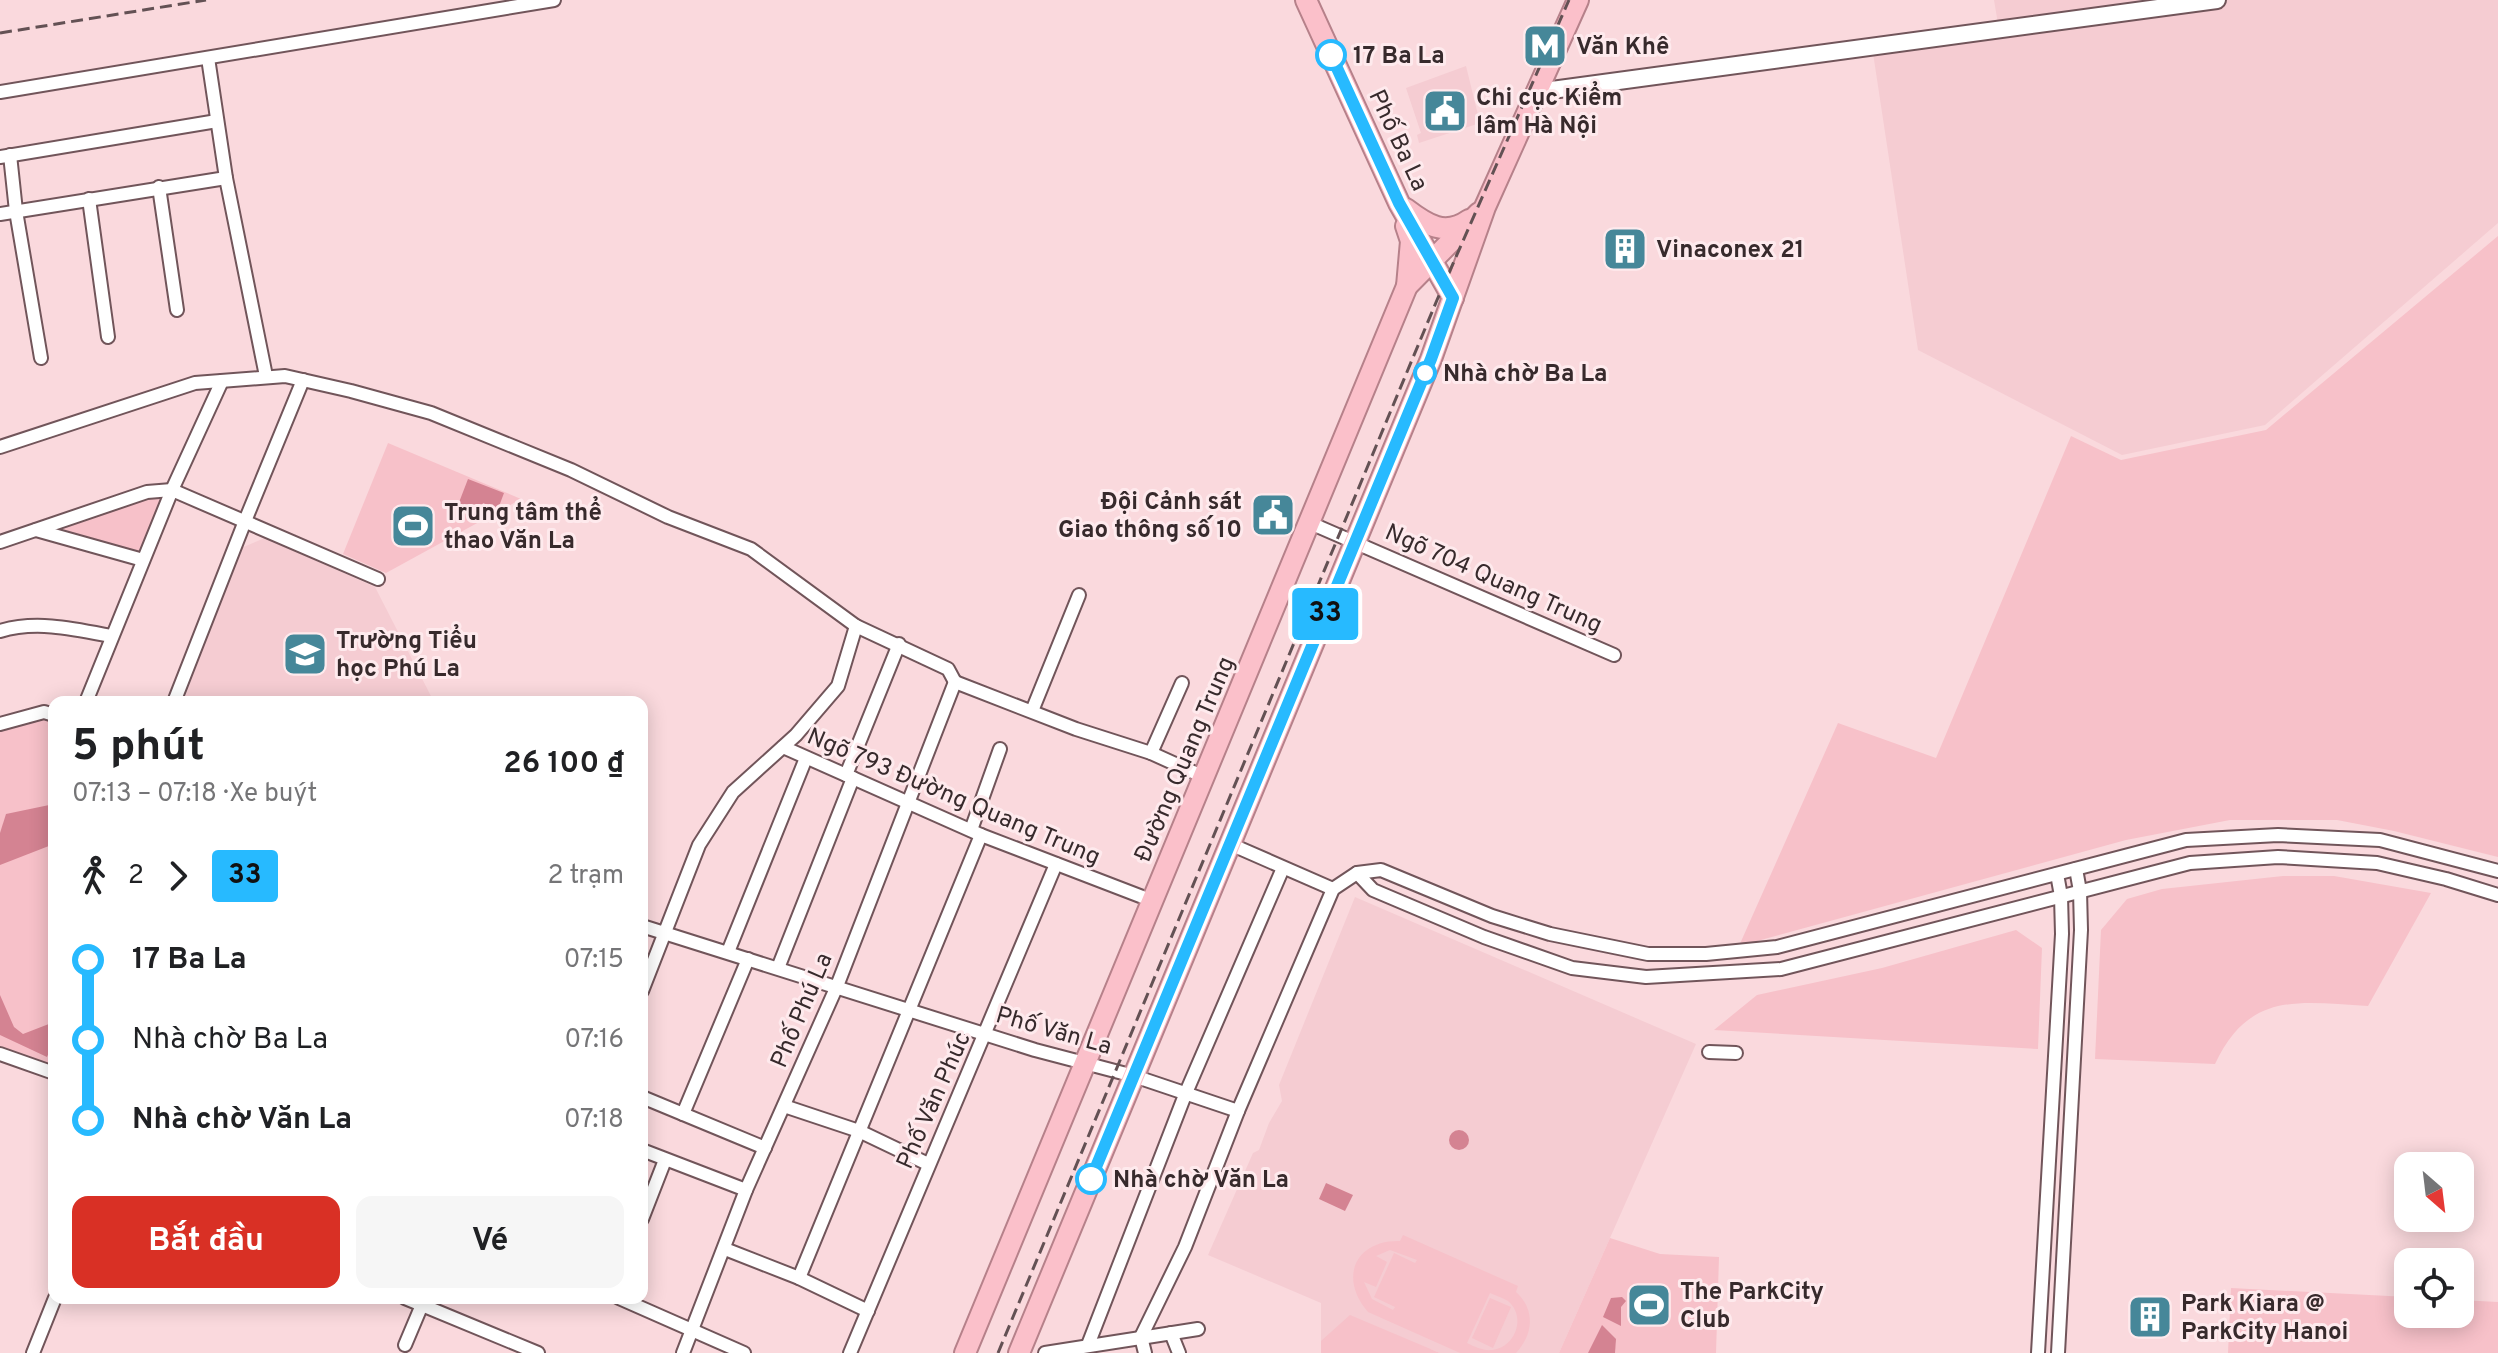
<!DOCTYPE html>
<html lang="vi">
<meta charset="utf-8">
<style>
body{margin:0;font-family:Overpass,sans-serif;background:#f6f6f6;color:#202124;height:100vh;display:flex;flex-direction:column;font-size:30px;white-space:nowrap}
*{box-sizing:border-box;margin:0}
p{font-size:26px;color:#757577}
.icon{flex:none;width:44px;height:44px;fill:none;stroke:currentColor;stroke-width:2;stroke-linecap:round;stroke-linejoin:round}
.map{position:relative;flex:1;overflow:hidden}
.side{position:absolute;left:48px;top:696px;width:600px;height:608px;display:flex;flex-direction:column;background:#fff;border-radius:16px;box-shadow:0 4px 20px #0003}
.side>*{flex:none}
.badge{padding:0 16px;border-radius:6px;font-size:28px;line-height:52px}
.needle{width:52px;rotate:152deg}
.controls{position:absolute;left:2394px;top:1152px;display:grid;gap:16px}
.controls a{display:grid;place-items:center;width:80px;height:80px;border-radius:16px;background:#fff;box-shadow:0 4px 20px #0003;font-size:40px}
.map>.badge{position:absolute;translate:-50% -50%;box-shadow:0 0 0 4px #fff}
.legs{display:flex;align-items:center;gap:12px;height:88px;padding:0 24px;font-size:26px}
.legs p{margin-inline-start:auto}
.overview{display:flex;align-items:center;justify-content:space-between;height:136px;padding:0 24px}
h1{font-size:44px;font-weight:700;line-height:60px}
.primary-button{display:flex;gap:16px;margin-top:auto;padding:16px 24px}
.primary-button a{flex:1;height:92px;border-radius:16px;background:#d93025;color:#fff;font-size:32px;font-weight:700;line-height:92px;text-align:center}
.primary-button a+a{background:#f6f6f6;color:#202124}
ul{padding:0 24px;list-style:none}
li{display:flex;align-items:center;gap:28px;height:80px;font-size:30px}
li i{display:grid;place-items:center;width:12px;height:100%;margin:0 10px;background:currentColor}
li i::after{content:'';width:20px;height:20px;margin:-10px;border:6px solid;border-radius:50%;background:#fff}
li p{margin-inline-start:auto}
li:first-child i{background:linear-gradient(#0000 50%,currentColor 0)}
li:last-child i{background:linear-gradient(currentColor 50%,#0000 0)}
.map>svg:first-child{display:block}
.built{fill:#f5ccd2}
.green{fill:#f7c1c9;fill-rule:evenodd}
.water{fill:#d48392}
.lines{fill:none;stroke-linecap:round;stroke-linejoin:round}
.minor-casing{stroke:#71555a;stroke-width:16}
.tertiary-casing{stroke:#71555a;stroke-width:20}
.trunk-casing{stroke:#b6818a;stroke-width:24}
.minor{stroke:#fff;stroke-width:12}
.tertiary{stroke:#fff;stroke-width:16}
.trunk{stroke:#fbc0ca;stroke-width:20}
.rail{stroke:#635154;stroke-width:3;stroke-dasharray:12 6;stroke-linecap:butt}
.line-1-casing{stroke:#fff;stroke-width:18}
.line-1{stroke:#27baff;stroke-width:12}
.stop-1-dot{fill:#fff;stroke:#27baff;stroke-width:4}
.labels{text-anchor:middle;stroke-width:6;stroke-linejoin:round;paint-order:stroke}
.poi-label{font-size:24px;font-weight:bold;fill:#372a2c;stroke:#feeaed;text-anchor:start}
.stop-label{font-size:24px;font-weight:bold;fill:#372a2c;stroke:#feeaed;text-anchor:start}
.street-label{font-size:24px;fill:#372a2c;stroke:#feeaed}
</style>
<div class="map">
<svg width="2498" height="1353" viewBox="0 0 2498 1353">
<rect width="100%" height="100%" fill="#fad9dd"/>
<g class="built">
<polygon points="1994,0 2498,0 2498,223 2265,425 2122,455 1918,350 1873,53 2000,36"/>
<polygon points="1466,66 1480,123 1419,143 1417,135 1421,133 1406,88"/>
<polygon points="265,538 375,587 434,702 183,702 241,548"/>
<polygon points="1355,897 1696,1044 1559,1353 1440,1353 1430,1349 1430,1353 1321,1353 1321,1303 1208,1255 1253,1153 1259,1150 1269,1123 1282,1101 1279,1085"/>
</g>
<g class="green">
<polygon points="2498,236 2498,857 2394,831 2337,820 2230,820 2126,840 1739,946 1838,723 1936,758 2071,436 2121,460 2266,430"/>
<polygon points="388,443 521,499 386,573 343,554"/>
<polygon points="148,499 162,499 141,553 56,531"/>
<polygon points="40,717 54,721 54,1066 0,1050 0,729"/>
<path d="M2283,876H2334L2431,893L2368,1006C2299,1002 2249,991 2215,1064L2095,1059L2101,930L2127,899L2162,889Z"/>
<polygon points="2016,930 2042,948 2038,1049 1714,1030 1757,995 1882,968"/>
<path d="M1403,1235L1518,1286L1516,1292C1536,1310 1533,1335 1516,1353H1460L1368,1312C1339,1279 1354,1240 1400,1241ZM1390,1250L1417,1260L1415,1263L1394,1253L1374,1297L1395,1307L1393,1310L1372,1299L1364,1282L1376,1287L1387,1262L1376,1256ZM1490,1293C1495,1295 1503,1298 1508,1301C1527,1317 1515,1348 1492,1350C1484,1351 1475,1347 1467,1343Z"/>
<polygon points="1610,1238 1660,1254 1719,1257 1716,1353 1559,1353"/>
<polygon points="2231,1288 2408,1297 2408,1314 2460,1314 2460,1300 2498,1302 2498,1353 2228,1353"/>
<polygon points="1490,1298 1511,1307 1493,1348 1472,1338"/>
<polygon points="1350,1315 1440,1353 1321,1353 1321,1341"/>
</g>
<g class="water">
<polygon points="468,479 504,493 498,509 483,503 479,513 458,505"/>
<polygon points="54,804 54,844 0,865 0,833 6,814"/>
<polygon points="0,995 14,1027 23,1034 54,1022 54,1041 47,1057 0,1035"/>
<circle cx="1459" cy="1140" r="10"/>
<polygon points="1326,1183 1353,1195 1345,1211 1319,1199"/>
<polygon points="1611,1298 1622,1297 1626,1301 1621,1307 1621,1326 1603,1317"/>
<polygon points="1602,1325 1616,1339 1615,1353 1588,1353"/>
</g>
<g class="lines">
<g class="minor-casing">
<g id="minor">
<polyline points="208,58 226,178 266,376"/>
<polyline points="0,92 554,0"/>
<polyline points="10,155 16,211 41,358"/>
<polyline points="0,157 217,121"/>
<polyline points="159,187 177,310"/>
<polyline points="89,199 108,337"/>
<polyline points="0,214 226,178"/>
<polyline points="0,447 195,383 285,376 351,391 431,413 571,470 668,517 751,549 856,626 948,669 955,682"/>
<polyline points="1310,523 1614,655"/>
<polyline points="36,530 143,560"/>
<polyline points="0,542 147,492 172,490 378,579"/>
<path d="M0,631C36,620 75,629 111,636"/>
<polyline points="955,682 1076,729 1151,753 1204,777"/>
<polyline points="86,702 172,490 222,381"/>
<polyline points="174,702 245,521 303,380"/>
<polyline points="1032,711 1079,595"/>
<polyline points="0,724 44,712 54,715"/>
<polyline points="783,747 981,835 1153,901"/>
<polyline points="1151,753 1182,683"/>
<polyline points="846,775 899,644"/>
<polyline points="971,830 1000,749"/>
<polyline points="1230,844 1333,889"/>
<polyline points="1357,873 1373,890 1484,937 1572,968 1646,977 1781,969 2190,863 2278,857 2377,863 2446,879 2498,895"/>
<polyline points="642,926 1035,1050 1134,1076 1238,1111"/>
<polyline points="728,952 806,758"/>
<polyline points="778,968 853,778"/>
<polyline points="642,991 699,845 733,792 796,735 838,686 856,626"/>
<polyline points="1709,1052 1736,1053"/>
<polyline points="0,1054 54,1073"/>
<polyline points="642,1097 765,1148"/>
<polyline points="784,1106 859,1131 928,1164"/>
<polyline points="683,1114 748,959"/>
<polyline points="642,1150 746,1190"/>
<polyline points="642,1219 665,1160"/>
<polyline points="725,1249 799,1278 868,1311"/>
<polyline points="799,1278 981,835"/>
<polyline points="405,1298 538,1353"/>
<polyline points="619,1298 744,1353"/>
<polyline points="1171,1333 1179,1353"/>
<polyline points="1141,1337 1185,1247 1238,1111 1333,889 1357,873 1381,870 1492,916 1550,934 1648,954 1706,954 1777,947 2186,840 2278,835 2380,840 2498,871"/>
<polyline points="1141,1337 1145,1353"/>
<polyline points="405,1345 424,1300"/>
<polyline points="1088,1345 1185,1095 1283,868"/>
<polyline points="33,1353 55,1298"/>
<polyline points="683,1353 746,1190 837,986 955,682"/>
<polyline points="850,1353 1056,864"/>
<polyline points="1045,1353 1198,1329"/>
<polyline points="2038,1353 2062,934 2061,896 2057,874"/>
<polyline points="2058,1353 2081,930 2080,891 2076,869"/>
</g>
</g>
<g class="tertiary-casing">
<polyline id="tertiary" points="1537,92 2217,0"/>
</g>
<g class="trunk-casing">
<g id="trunk">
<polyline points="1306,0 1399,203 1453,298"/>
<path d="M1406,209C1427,225 1445,237 1469,220"/>
<polyline points="1406,226 1411,241 1407,286"/>
<polyline points="965,1353 1407,286 1479,213"/>
<polyline points="1019,1353 1431,359 1485,207 1578,0"/>
</g>
</g>
<use href="#minor" class="minor"/>
<use href="#tertiary" class="tertiary"/>
<use href="#trunk" class="trunk"/>
<g class="rail">
<polyline points="0,33 206,0"/>
<polyline points="998,1353 1437,300 1569,0"/>
</g>
</g>
<g class="lines">
<g class="line-1-casing">
<polyline id="line-1" points="1091,1179 1431,359 1453,298 1399,203 1331,55"/>
</g>
<use href="#line-1" class="line-1"/>
</g>
<defs>
<g id="metro-square" transform="scale(2.3)"><rect x="-9" y="-9" width="18" height="18" rx="4" fill="#468799" stroke="#feeaed"/><path d="M-5.5 5V-5H-3L0 0L3-5H5.5V5H3V-.5L0 4L-3-.5V5Z" fill="#fff"/></g>
<g id="civic-square" transform="scale(2.3)"><rect x="-9" y="-9" width="18" height="18" rx="4" fill="#468799" stroke="#feeaed"/><path d="M-.6-6.5H3V-4.5H.6V-3L4-1V1h2V6H-6V1h2V-1L-.6-3ZM-1.2 2.5V6h2.4V2.5Z" fill="#fff"/></g>
<g id="building-square" transform="scale(2.3)"><rect x="-9" y="-9" width="18" height="18" rx="4" fill="#468799" stroke="#feeaed"/><path d="M-4-6H4V6H1V3H-1V6H-4ZM-2.5-4.3h1.7v1.8h-1.7ZM.8-4.3h1.7v1.8H.8ZM-2.5-1h1.7V.8h-1.7ZM.8-1h1.7V.8H.8Z" fill="#fff"/></g>
<g id="stadium-square" transform="scale(2.3)"><rect x="-9" y="-9" width="18" height="18" rx="4" fill="#468799" stroke="#feeaed"/><path d="M0-5a6.5 5 0 1 0 0 10a6.5 5 0 1 0 0-10ZM-3.5-1.8h7v3.6h-7Z" fill="#fff"/></g>
<g id="school-square" transform="scale(2.3)"><rect x="-9" y="-9" width="18" height="18" rx="4" fill="#468799" stroke="#feeaed"/><path d="M0-5L7-2L0 1L-7-2ZM-4 1L0 2.5L4 1V4Q0 6-4 4Z" fill="#fff"/></g>
</defs>
<g fill-rule="evenodd">
<use href="#metro-square" x="1545" y="46"/>
<use href="#civic-square" x="1445" y="111"/>
<use href="#building-square" x="1625" y="249"/>
<use href="#civic-square" x="1273" y="515"/>
<use href="#stadium-square" x="413" y="526"/>
<use href="#school-square" x="305" y="654"/>
<use href="#stadium-square" x="1649" y="1305"/>
<use href="#building-square" x="2150" y="1317"/>
</g>
<g class="stop-1-dot">
<circle cx="1331" cy="55" r="14"/>
<circle cx="1425" cy="373" r="10"/>
<circle cx="1091" cy="1179" r="14"/>
</g>
<g class="labels">
<g class="poi-label">
<text x="1576" y="54">Văn Khê</text>
<text x="1476" y="105">Chi cục Kiểm<tspan x="1476" dy="28">lâm Hà Nội</tspan></text>
<text x="1656" y="257">Vinaconex 21</text>
<text x="1242" y="509" text-anchor="end">Đội Cảnh sát<tspan x="1242" dy="28">Giao thông số 10</tspan></text>
<text x="444" y="520">Trung tâm thể<tspan x="444" dy="28">thao Văn La</tspan></text>
<text x="336" y="648">Trường Tiểu<tspan x="336" dy="28">học Phú La</tspan></text>
<text x="1680" y="1299">The ParkCity<tspan x="1680" dy="28">Club</tspan></text>
<text x="2181" y="1311">Park Kiara @<tspan x="2181" dy="28">ParkCity Hanoi</tspan></text>
</g>
<g class="stop-label">
<text x="1353" y="63">17 Ba La</text>
<text x="1443" y="381">Nhà chờ Ba La</text>
<text x="1113" y="1187">Nhà chờ Văn La</text>
</g>
<g class="street-label">
<text transform="translate(1399 140) rotate(65)" y="8">Phố Ba La</text>
<text transform="translate(1494 578) rotate(24)" y="8">Ngõ 704 Quang Trung</text>
<text transform="translate(1184 759) rotate(-67)" y="8">Đường Quang Trung</text>
<text transform="translate(954 796) rotate(23)" y="8">Ngõ 793 Đường Quang Trung</text>
<text transform="translate(801 1010) rotate(-67)" y="8">Phố Phú La</text>
<text transform="translate(1054 1030) rotate(16)" y="8">Phố Văn La</text>
<text transform="translate(933 1100) rotate(-66)" y="8">Phố Văn Phúc</text>
</g>
</g>
</svg>
<div class="controls">
<a><svg class="needle" viewBox="-14 -14 28 28"><path d="M0-13l5 13h-10z" fill="#e53935"/><path d="M0 13l5-13h-10z" fill="#757577"/></svg></a>
<a><svg class="icon" aria-label="locate" viewBox="0 0 24 24"><circle cx="12" cy="12" r="6"/><path d="M12 2v4M12 18v4M2 12h4M18 12h4"/></svg></a>
</div>
<b class="badge" style="left:1325px;top:614px;background:#27baff;color:#111">33</b>
<section class="side">
<div class="overview"><div><h1>5 phút</h1><p>07:13 – 07:18 · Xe buýt</p></div><b>26 100 ₫</b></div>
<div class="legs"><svg class="icon" aria-label="walk" viewBox="0 0 24 24"><circle cx="13" cy="4" r="2"/><path d="M13 8l-2 6 4 7M11 14l-3 7M7 12l3-4h3l4 4"/></svg>2<svg class="icon" aria-label="forward" viewBox="0 0 24 24"><path d="M9 5l7 7-7 7"/></svg><b class="badge" style="background:#27baff;color:#111">33</b><p>2 trạm</p></div>
<ul>
<li><i style="color:#27baff"></i><b>17 Ba La</b><p>07:15</p></li>
<li><i style="color:#27baff"></i><span>Nhà chờ Ba La</span><p>07:16</p></li>
<li><i style="color:#27baff"></i><b>Nhà chờ Văn La</b><p>07:18</p></li>
</ul>
<div class="primary-button"><a>Bắt đầu</a><a>Vé</a></div>
</section>
</div>
